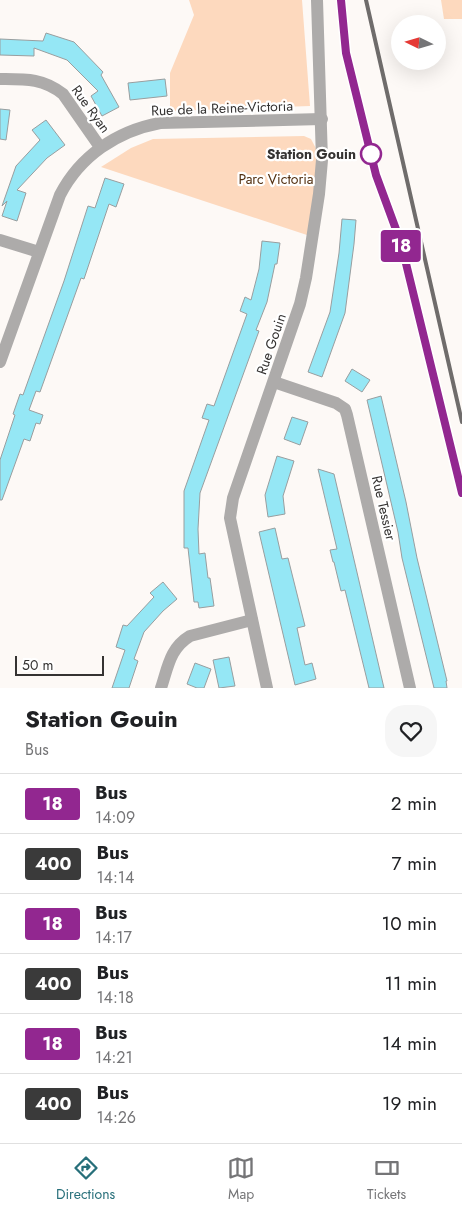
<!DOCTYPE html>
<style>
body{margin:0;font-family:Jost,sans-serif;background:#f6f6f6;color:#202124;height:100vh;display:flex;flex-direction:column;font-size:19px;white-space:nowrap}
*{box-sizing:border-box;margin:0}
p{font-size:16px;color:#757577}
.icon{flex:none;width:28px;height:28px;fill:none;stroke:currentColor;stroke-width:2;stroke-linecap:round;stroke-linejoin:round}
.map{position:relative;height:688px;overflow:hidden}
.sheet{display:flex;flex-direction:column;background:#fff;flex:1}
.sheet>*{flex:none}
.badge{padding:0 10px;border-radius:4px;font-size:18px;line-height:32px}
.needle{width:32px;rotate:275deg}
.buttons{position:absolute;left:391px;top:15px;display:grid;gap:10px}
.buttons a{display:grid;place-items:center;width:55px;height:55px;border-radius:50%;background:#fff;box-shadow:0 5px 20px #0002;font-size:25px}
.scale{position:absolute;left:15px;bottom:12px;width:89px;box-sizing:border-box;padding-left:5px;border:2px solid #353332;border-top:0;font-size:14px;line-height:18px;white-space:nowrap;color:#353332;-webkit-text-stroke:4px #fff;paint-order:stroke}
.map>.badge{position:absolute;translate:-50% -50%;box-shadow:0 0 0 2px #fff}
.round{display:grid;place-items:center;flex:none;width:52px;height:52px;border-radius:20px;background:#f6f6f6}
.head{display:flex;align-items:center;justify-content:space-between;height:85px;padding:0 25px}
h1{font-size:24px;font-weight:700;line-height:38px}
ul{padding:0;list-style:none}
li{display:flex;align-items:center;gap:15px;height:60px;padding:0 25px;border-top:1px solid #e0e0e0}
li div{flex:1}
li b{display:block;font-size:19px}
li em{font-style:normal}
li .badge{min-width:55px;font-weight:700;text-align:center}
.tab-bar{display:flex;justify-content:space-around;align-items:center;height:70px;border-top:1px solid #e0e0e0;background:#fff;font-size:14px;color:#757577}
.tab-bar a{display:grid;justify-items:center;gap:2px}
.tab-bar .on{color:#276f7a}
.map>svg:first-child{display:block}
.green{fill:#fdd9be}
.building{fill:#95e7f5;stroke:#999e9f}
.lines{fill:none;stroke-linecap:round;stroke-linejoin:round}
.minor{stroke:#adabaa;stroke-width:12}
.rail{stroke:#6f6c6b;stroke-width:4}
.line-casing{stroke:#fff;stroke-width:11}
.line{stroke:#922790;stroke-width:8}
.stop-dot{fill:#fff;stroke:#922790;stroke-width:2.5}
.labels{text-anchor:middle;stroke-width:4.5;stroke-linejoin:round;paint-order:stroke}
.street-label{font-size:14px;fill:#353332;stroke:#fff}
.stop-label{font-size:14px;font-weight:bold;fill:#353332;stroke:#fff;text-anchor:end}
.park-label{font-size:14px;fill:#533010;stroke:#fff}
</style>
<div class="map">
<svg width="462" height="688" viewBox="0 0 462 688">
<rect width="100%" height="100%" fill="#fdf9f6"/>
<g class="green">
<polygon points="189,0 302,0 310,106 170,111 170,73 194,15"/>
<polygon points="441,0 462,0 462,19 444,19"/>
<polygon points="304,136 311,139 322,160 313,237 101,167 131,148 153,139"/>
</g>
<g class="building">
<polygon points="46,33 74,42 103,72 101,75 119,107 102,116 91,96 98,91 67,60 34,48 34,56 0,55 0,39 43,41"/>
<polygon points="165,79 167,96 130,100 128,83"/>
<polygon points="0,109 10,110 6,140 0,139"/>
<polygon points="46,120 65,145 47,158 17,190 26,193 17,221 2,216 7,201 2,206 16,166 40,140 32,130"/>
<polygon points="105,178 124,184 116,207 109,204 84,279 81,278 40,392 36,391 29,410 43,415 40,424 36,423 30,441 24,439 2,500 0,500 0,460 15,415 13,414 20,394 23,395 64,281 88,206 95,208"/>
<polygon points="342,219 356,220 354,244 345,313 322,377 308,372 330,312 339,253"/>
<polygon points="262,241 280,243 277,264 275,264 267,302 256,330 259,331 200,493 198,529 199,554 205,553 208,578 210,578 214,606 199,608 198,602 194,602 188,548 184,548 184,491 209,420 202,418 207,404 214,406 247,314 240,311 245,297 251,300 259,269"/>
<polygon points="352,369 370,380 362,392 345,381"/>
<polygon points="381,396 406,502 417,558 447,681 446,681 447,688 434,688 402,558 398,532 367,400"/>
<polygon points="292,417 308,422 300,445 284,439"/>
<polygon points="277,456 294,461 283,496 285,514 268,517 265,495"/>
<polygon points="318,469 334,474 384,688 369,688 345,590 341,591 334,562 333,562 330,550 337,549"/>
<polygon points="275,528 282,559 288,558 305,626 297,628 305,665 312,663 316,679 295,685 259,532"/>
<polygon points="163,582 177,599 163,611 144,632 134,659 138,661 129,688 112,688 125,650 116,647 123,625 127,626 154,597 150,593"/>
<polygon points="229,657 235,686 219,688 213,660"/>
<polygon points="195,663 211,669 204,688 197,688 187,684"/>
</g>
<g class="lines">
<g class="minor">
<path d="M0,79C25,79 43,78 63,94L100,147"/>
<polyline points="0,240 39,252"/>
<path d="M0,362L60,195C80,156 117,131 160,123L322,119"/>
<polyline points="274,382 336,403 345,409 347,415 410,688"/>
<path d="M161,688C168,667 170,648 190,636L252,620"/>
<polyline points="267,688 230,518 233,498 300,304 306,278 319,194 322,160 317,0"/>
</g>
<polyline class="rail" points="366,0 462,422"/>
</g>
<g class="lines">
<g class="line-casing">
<polyline id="line" points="341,0 346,53 376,175 401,243 462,493"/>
</g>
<use href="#line" class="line"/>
</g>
<circle class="stop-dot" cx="371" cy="154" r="10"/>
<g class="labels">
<g class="street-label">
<text transform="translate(222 108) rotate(-2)" y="5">Rue de la Reine-Victoria</text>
<text transform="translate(91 109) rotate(54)" y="5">Rue Ryan</text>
<text transform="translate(271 344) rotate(-71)" y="5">Rue Gouin</text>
<text transform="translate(384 508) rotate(77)" y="5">Rue Tessier</text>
</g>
<g class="stop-label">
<text x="356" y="159">Station Gouin</text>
</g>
<g class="park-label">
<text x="276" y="184">Parc Victoria</text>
</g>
</g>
</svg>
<div class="buttons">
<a><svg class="needle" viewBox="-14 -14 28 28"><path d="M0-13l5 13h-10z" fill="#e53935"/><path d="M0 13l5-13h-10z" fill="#757577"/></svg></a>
</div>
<div class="scale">50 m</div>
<b class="badge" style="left:401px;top:246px;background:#922790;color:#fff">18</b>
</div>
<section class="sheet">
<div class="head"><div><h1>Station Gouin</h1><p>Bus</p></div><a class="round"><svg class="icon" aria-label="heart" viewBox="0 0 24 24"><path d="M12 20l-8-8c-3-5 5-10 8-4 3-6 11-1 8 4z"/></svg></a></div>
<ul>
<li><span class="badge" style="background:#922790;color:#fff">18</span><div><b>Bus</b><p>14:09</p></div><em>2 min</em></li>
<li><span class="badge" style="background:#3a3a3a;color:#fff">400</span><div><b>Bus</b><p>14:14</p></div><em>7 min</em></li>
<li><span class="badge" style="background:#922790;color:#fff">18</span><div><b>Bus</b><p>14:17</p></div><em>10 min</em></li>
<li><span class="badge" style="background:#3a3a3a;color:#fff">400</span><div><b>Bus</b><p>14:18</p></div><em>11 min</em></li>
<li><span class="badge" style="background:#922790;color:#fff">18</span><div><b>Bus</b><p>14:21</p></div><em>14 min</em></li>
<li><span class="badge" style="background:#3a3a3a;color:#fff">400</span><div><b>Bus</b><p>14:26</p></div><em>19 min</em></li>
</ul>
</section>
<nav class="tab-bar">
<a class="on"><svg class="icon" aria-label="directions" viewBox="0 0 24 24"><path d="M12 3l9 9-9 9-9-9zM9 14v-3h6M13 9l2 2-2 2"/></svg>Directions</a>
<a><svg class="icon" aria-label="map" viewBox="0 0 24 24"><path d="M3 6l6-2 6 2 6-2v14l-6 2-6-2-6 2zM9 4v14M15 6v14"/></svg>Map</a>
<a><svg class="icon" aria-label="tickets" viewBox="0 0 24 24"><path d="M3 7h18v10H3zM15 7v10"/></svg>Tickets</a>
</nav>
